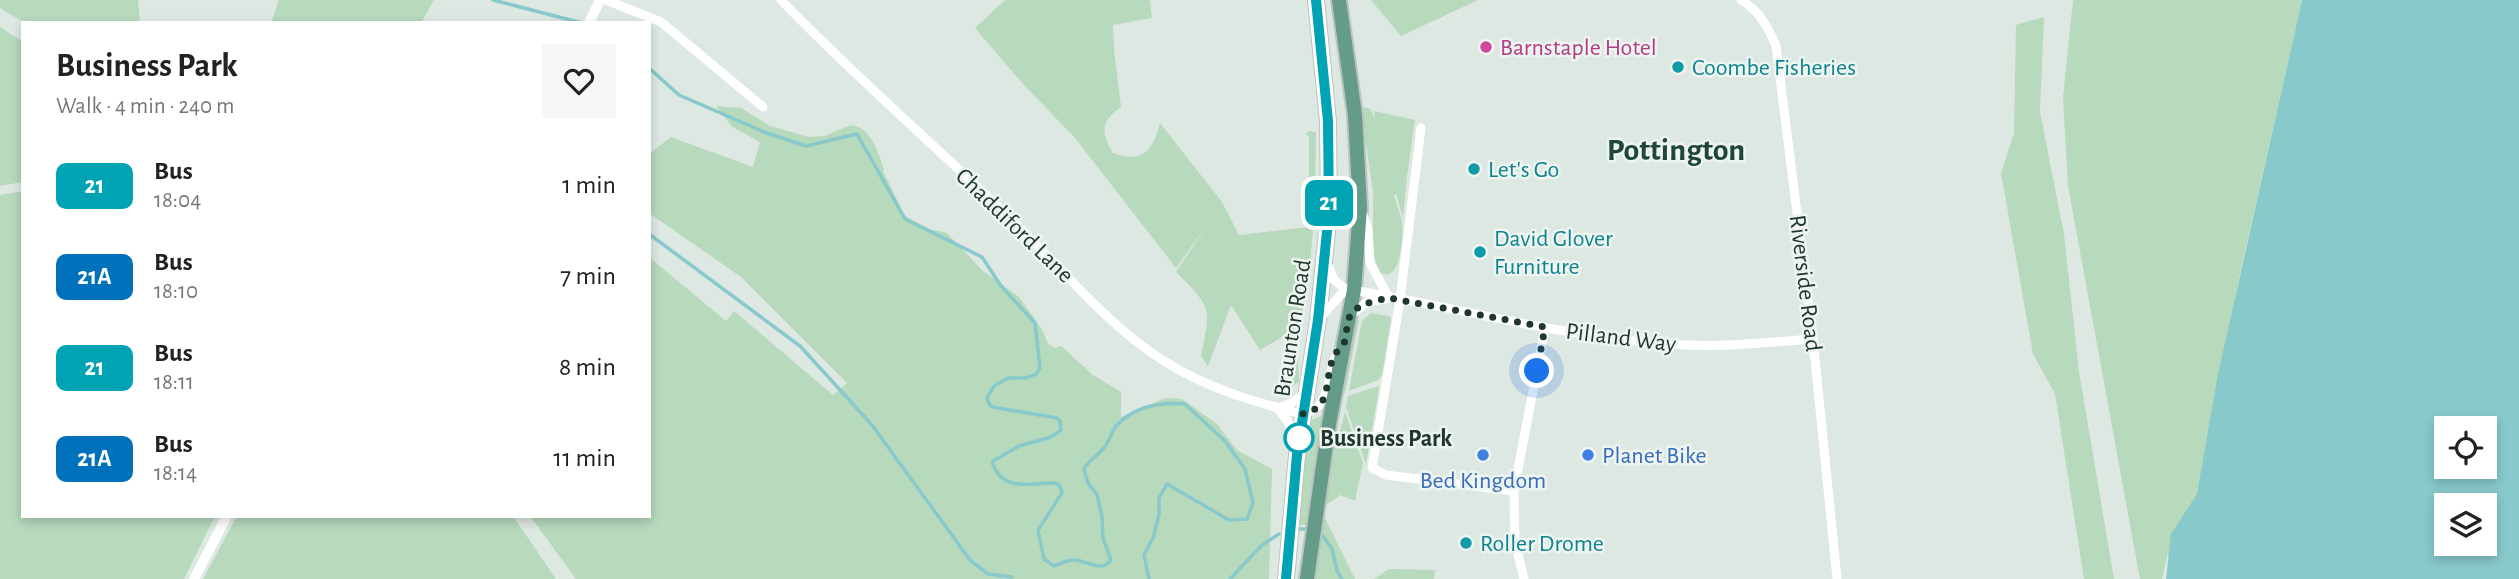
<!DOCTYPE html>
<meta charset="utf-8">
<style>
body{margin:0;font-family:"Alegreya Sans",sans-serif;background:#f6f6f6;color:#222;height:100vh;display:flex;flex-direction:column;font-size:26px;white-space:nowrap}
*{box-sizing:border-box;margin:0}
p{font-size:23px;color:#767676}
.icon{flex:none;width:38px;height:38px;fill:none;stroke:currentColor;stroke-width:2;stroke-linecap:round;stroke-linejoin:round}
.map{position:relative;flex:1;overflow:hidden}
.side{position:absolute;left:21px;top:21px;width:630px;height:497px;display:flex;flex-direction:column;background:#fff;border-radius:0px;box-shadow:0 4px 10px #0003}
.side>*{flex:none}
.badge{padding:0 14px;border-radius:10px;font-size:24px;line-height:46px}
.tools{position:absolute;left:2434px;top:416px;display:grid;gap:14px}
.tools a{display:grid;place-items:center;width:63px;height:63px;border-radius:0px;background:#fff;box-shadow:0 4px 10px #0003;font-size:35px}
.you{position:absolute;width:35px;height:35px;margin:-18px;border:5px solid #fff;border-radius:50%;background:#1a73e8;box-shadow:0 0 0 10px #1a73e833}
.map>.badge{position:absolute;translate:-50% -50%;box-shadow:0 0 0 4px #fff}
.round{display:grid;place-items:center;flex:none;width:74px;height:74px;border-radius:0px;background:#f6f6f6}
.overview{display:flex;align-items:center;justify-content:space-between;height:119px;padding:0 35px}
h1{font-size:33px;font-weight:700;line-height:52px}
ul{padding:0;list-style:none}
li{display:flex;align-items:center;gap:21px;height:91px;padding:0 35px}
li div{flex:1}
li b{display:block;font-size:26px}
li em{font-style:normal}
li .badge{min-width:77px;font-weight:700;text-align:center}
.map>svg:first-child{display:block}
.green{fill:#b7d9bc}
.water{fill:#88c9cb;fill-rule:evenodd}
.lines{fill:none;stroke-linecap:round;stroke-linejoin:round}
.stream{stroke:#88c9cb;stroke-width:3.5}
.primary-casing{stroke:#bcc3c0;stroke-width:18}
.minor{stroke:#fff;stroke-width:9}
.tertiary{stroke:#fff;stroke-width:10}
.primary{stroke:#649c87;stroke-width:14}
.line-casing{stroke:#fff;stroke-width:16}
.line{stroke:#00a3b4;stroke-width:10}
.walk{stroke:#20372e;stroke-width:7;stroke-dasharray:0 12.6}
.hotel-dot{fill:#d1479c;stroke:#eef5f1;stroke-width:2.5}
.culture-dot{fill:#0f9aa8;stroke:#eef5f1;stroke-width:2.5}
.stop-dot{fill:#fff;stroke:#00a3b4;stroke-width:3.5}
.shop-dot{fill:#3f7fe0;stroke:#eef5f1;stroke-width:2.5}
.labels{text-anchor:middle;stroke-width:5;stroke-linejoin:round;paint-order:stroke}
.hotel-label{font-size:24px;fill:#b23c85;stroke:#eef5f1;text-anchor:start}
.culture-label{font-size:24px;fill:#0d838f;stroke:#eef5f1;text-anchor:start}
.street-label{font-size:24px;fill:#20372e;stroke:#eef5f1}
.stop-label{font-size:24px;font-weight:bold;fill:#20372e;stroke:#eef5f1;text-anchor:start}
.shop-label{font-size:24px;fill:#366cbe;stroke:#eef5f1;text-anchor:start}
.district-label{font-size:32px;font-weight:bold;fill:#1e4738;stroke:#eef5f1}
</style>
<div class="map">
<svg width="2519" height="579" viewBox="0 0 2519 579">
<rect width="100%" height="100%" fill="#dee8e2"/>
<g class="green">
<polygon points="0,0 138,0 140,23 25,23 0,8"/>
<polygon points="279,0 434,0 421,23 271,23"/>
<path d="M1005,0H1150L1152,18L1113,25L1114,49L1121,107C1101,122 1100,131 1113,153C1143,164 1153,150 1160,123L1222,202L1239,235L1309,227V136L1305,134L1310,131L1316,133C1315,208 1314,276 1293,348C1288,364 1285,380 1276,394L1294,330L1260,350L1231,305L1208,366L1201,356C1211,307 1212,308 1176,272L1207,225L1176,268L1075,138L1023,84L975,28Z"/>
<polygon points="1371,0 1478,0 1401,36"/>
<polygon points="2073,0 2302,0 2239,278 2197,494 2170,579 2168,552 2162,579 2140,579 2068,186 2063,98"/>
<polygon points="2044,17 2040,112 2064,234 2079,372 2114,579 2084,579 2055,394 2033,354 2001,173 2014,133 2016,25"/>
<polygon points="0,27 23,42 23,182 0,186"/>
<path d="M716,106L741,108L770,126L809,137L824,136L851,125C873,129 877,151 884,169L883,171L905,216L930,229L947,233L982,270L1019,297L1042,329L1048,344L1055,348L1061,346L1093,375L1121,392V417L1165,398L1182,399L1217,424L1237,450L1272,469L1269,579H576L530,516H649V257L726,321L734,311L833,395L847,383L741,277L649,213V154L671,137L753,167L760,142L732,127Z"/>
<path d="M1366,107L1371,110L1375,119L1374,111L1415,120L1407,176L1403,218L1396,194L1394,195C1396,204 1401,213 1402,222C1404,235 1401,284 1380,273L1373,254V192L1361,109Z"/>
<polygon points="23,191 23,516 215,516 184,579 0,579 0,195"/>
<polygon points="1371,313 1389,316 1391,319 1382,375 1378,380 1349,391 1362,321"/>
<polygon points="1356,320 1359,320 1345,392 1341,391"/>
<polygon points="1295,359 1298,359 1299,382 1285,390"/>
<polygon points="1379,386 1379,389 1366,464 1346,407 1348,396"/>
<polygon points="1325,402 1327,402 1307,525 1297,525 1307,422 1321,416"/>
<polygon points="1345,412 1363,463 1355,501 1340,495 1326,505 1321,504"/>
<polygon points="1321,510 1355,579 1313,579"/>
<polygon points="237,516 513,516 556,579 203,579"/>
<polygon points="1389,569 1435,570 1434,579 1374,579"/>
</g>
<path class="water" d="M2302,0H2519V579H2166L2171,534L2197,494L2218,374ZM2446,429H2485V467H2446ZM2446,506H2485V544H2446Z"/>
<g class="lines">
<g class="stream">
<polyline points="493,0 582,23"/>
<path d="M649,68L679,95L764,132L806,146L857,134L905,219L982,257L1001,286L1035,323L1040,368L1036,374L1026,378H1008L994,386L987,398L989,404L992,407L1057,418L1060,421L1061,430L1051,437L1019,446L993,461V465C1005,493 1031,482 1056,483L1060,486L1062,493L1038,530L1044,559L1054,566C1059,564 1066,561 1072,560C1086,559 1101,574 1111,560L1103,538L1102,516L1097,495L1088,483L1084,469C1089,460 1097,456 1103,449C1110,442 1111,431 1117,425C1135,406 1161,402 1185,404L1225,441L1245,469L1253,503L1247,519L1229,520L1167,484L1159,498V515L1153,538L1144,555L1149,579"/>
<polyline points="649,234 800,346 872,425 970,560 988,574 1012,577"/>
<polyline points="1296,529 1306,529"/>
<polyline points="1322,535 1332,549 1337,571 1342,579"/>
<polyline points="1230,579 1262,545 1279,534"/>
</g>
<g class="primary-casing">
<g id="primary">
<polyline points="1286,579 1297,455 1318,320 1329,213 1328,121 1316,0"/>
<polyline points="1307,579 1329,424 1354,290 1360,208 1355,115 1339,0"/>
</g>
</g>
<g class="minor">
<polyline points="606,0 661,22 763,107"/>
<path d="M781,0C855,77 936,146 1012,220C1060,267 1107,325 1164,361C1206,388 1254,402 1302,414C1336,408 1323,370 1342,346"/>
<path d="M1741,0C1760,12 1767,25 1776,46L1813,339L1837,579"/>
<polyline points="1421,128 1400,300 1372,468 1386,475 1514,491"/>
<path d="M1327,263L1334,280L1346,289C1459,307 1570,340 1685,345C1728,347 1771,342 1813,339"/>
<polyline points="1350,316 1367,302 1389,298 1370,263 1368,230 1363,215"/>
<polyline points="1319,319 1346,289"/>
<polyline points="1278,408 1292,403 1306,392"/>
<polyline points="1278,409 1289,423 1295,450"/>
<polyline points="1524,579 1515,542 1514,491 1545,327"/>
</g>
<g class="tertiary">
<polyline points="589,23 600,0"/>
<polyline points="194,579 227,516"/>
</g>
<use href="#primary" class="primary"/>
</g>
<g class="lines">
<g class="line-casing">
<polyline id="line" points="1286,579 1297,455 1318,320 1329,212 1328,121 1316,0"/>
</g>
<use href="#line" class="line"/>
<path class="walk" d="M1299,438L1302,414C1334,408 1323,380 1334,356C1336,351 1342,348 1344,343C1347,337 1346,328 1348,321C1353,304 1374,301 1389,298L1545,327L1537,371"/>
</g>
<circle class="hotel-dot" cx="1486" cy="47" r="7"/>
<g class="culture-dot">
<circle cx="1678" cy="67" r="7"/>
<circle cx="1474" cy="169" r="7"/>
<circle cx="1480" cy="252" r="7"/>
<circle cx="1466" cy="543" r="7"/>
</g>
<circle class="stop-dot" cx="1299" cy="438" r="14"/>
<g class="shop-dot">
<circle cx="1483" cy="455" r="7"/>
<circle cx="1588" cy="455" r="7"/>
</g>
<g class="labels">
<g class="hotel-label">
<text x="1500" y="55">Barnstaple Hotel</text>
</g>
<g class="culture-label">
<text x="1692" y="75">Coombe Fisheries</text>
<text x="1488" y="177">Let's Go</text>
<text x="1494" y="246">David Glover<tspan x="1494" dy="28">Furniture</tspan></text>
<text x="1480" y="551">Roller Drome</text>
</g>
<g class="street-label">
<text transform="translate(1015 225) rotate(44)" y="8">Chaddiford Lane</text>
<text transform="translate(1806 283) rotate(83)" y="8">Riverside Road</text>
<text transform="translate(1292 328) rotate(-81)" y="8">Braunton Road</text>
<text transform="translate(1621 337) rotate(7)" y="8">Pilland Way</text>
</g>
<g class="stop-label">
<text x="1320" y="446">Business Park</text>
</g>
<g class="shop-label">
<text x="1602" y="463">Planet Bike</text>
<text x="1483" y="488" text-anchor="middle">Bed Kingdom</text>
</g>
<g class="district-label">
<text x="1676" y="160">Pottington</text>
</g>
</g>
</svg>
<div class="tools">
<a><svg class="icon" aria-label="locate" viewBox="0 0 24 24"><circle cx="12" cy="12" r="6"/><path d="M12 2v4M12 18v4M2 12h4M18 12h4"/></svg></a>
<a><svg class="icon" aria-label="layers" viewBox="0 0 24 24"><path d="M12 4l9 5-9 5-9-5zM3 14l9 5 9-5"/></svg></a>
</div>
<div class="you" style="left:1537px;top:371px"></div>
<b class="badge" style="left:1329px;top:203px;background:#00a3b4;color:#fff">21</b>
<section class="side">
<div class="overview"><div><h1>Business Park</h1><p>Walk · 4 min · 240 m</p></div><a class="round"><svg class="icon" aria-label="heart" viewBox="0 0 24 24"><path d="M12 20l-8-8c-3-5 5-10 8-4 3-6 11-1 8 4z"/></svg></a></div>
<ul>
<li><span class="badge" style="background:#00a3b4;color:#fff">21</span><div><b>Bus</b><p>18:04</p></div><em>1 min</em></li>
<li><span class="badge" style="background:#0072bc;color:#fff">21A</span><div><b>Bus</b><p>18:10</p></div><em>7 min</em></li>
<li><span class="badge" style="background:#00a3b4;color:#fff">21</span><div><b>Bus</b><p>18:11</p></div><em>8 min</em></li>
<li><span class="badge" style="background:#0072bc;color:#fff">21A</span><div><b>Bus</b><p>18:14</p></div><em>11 min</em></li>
</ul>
</section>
</div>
